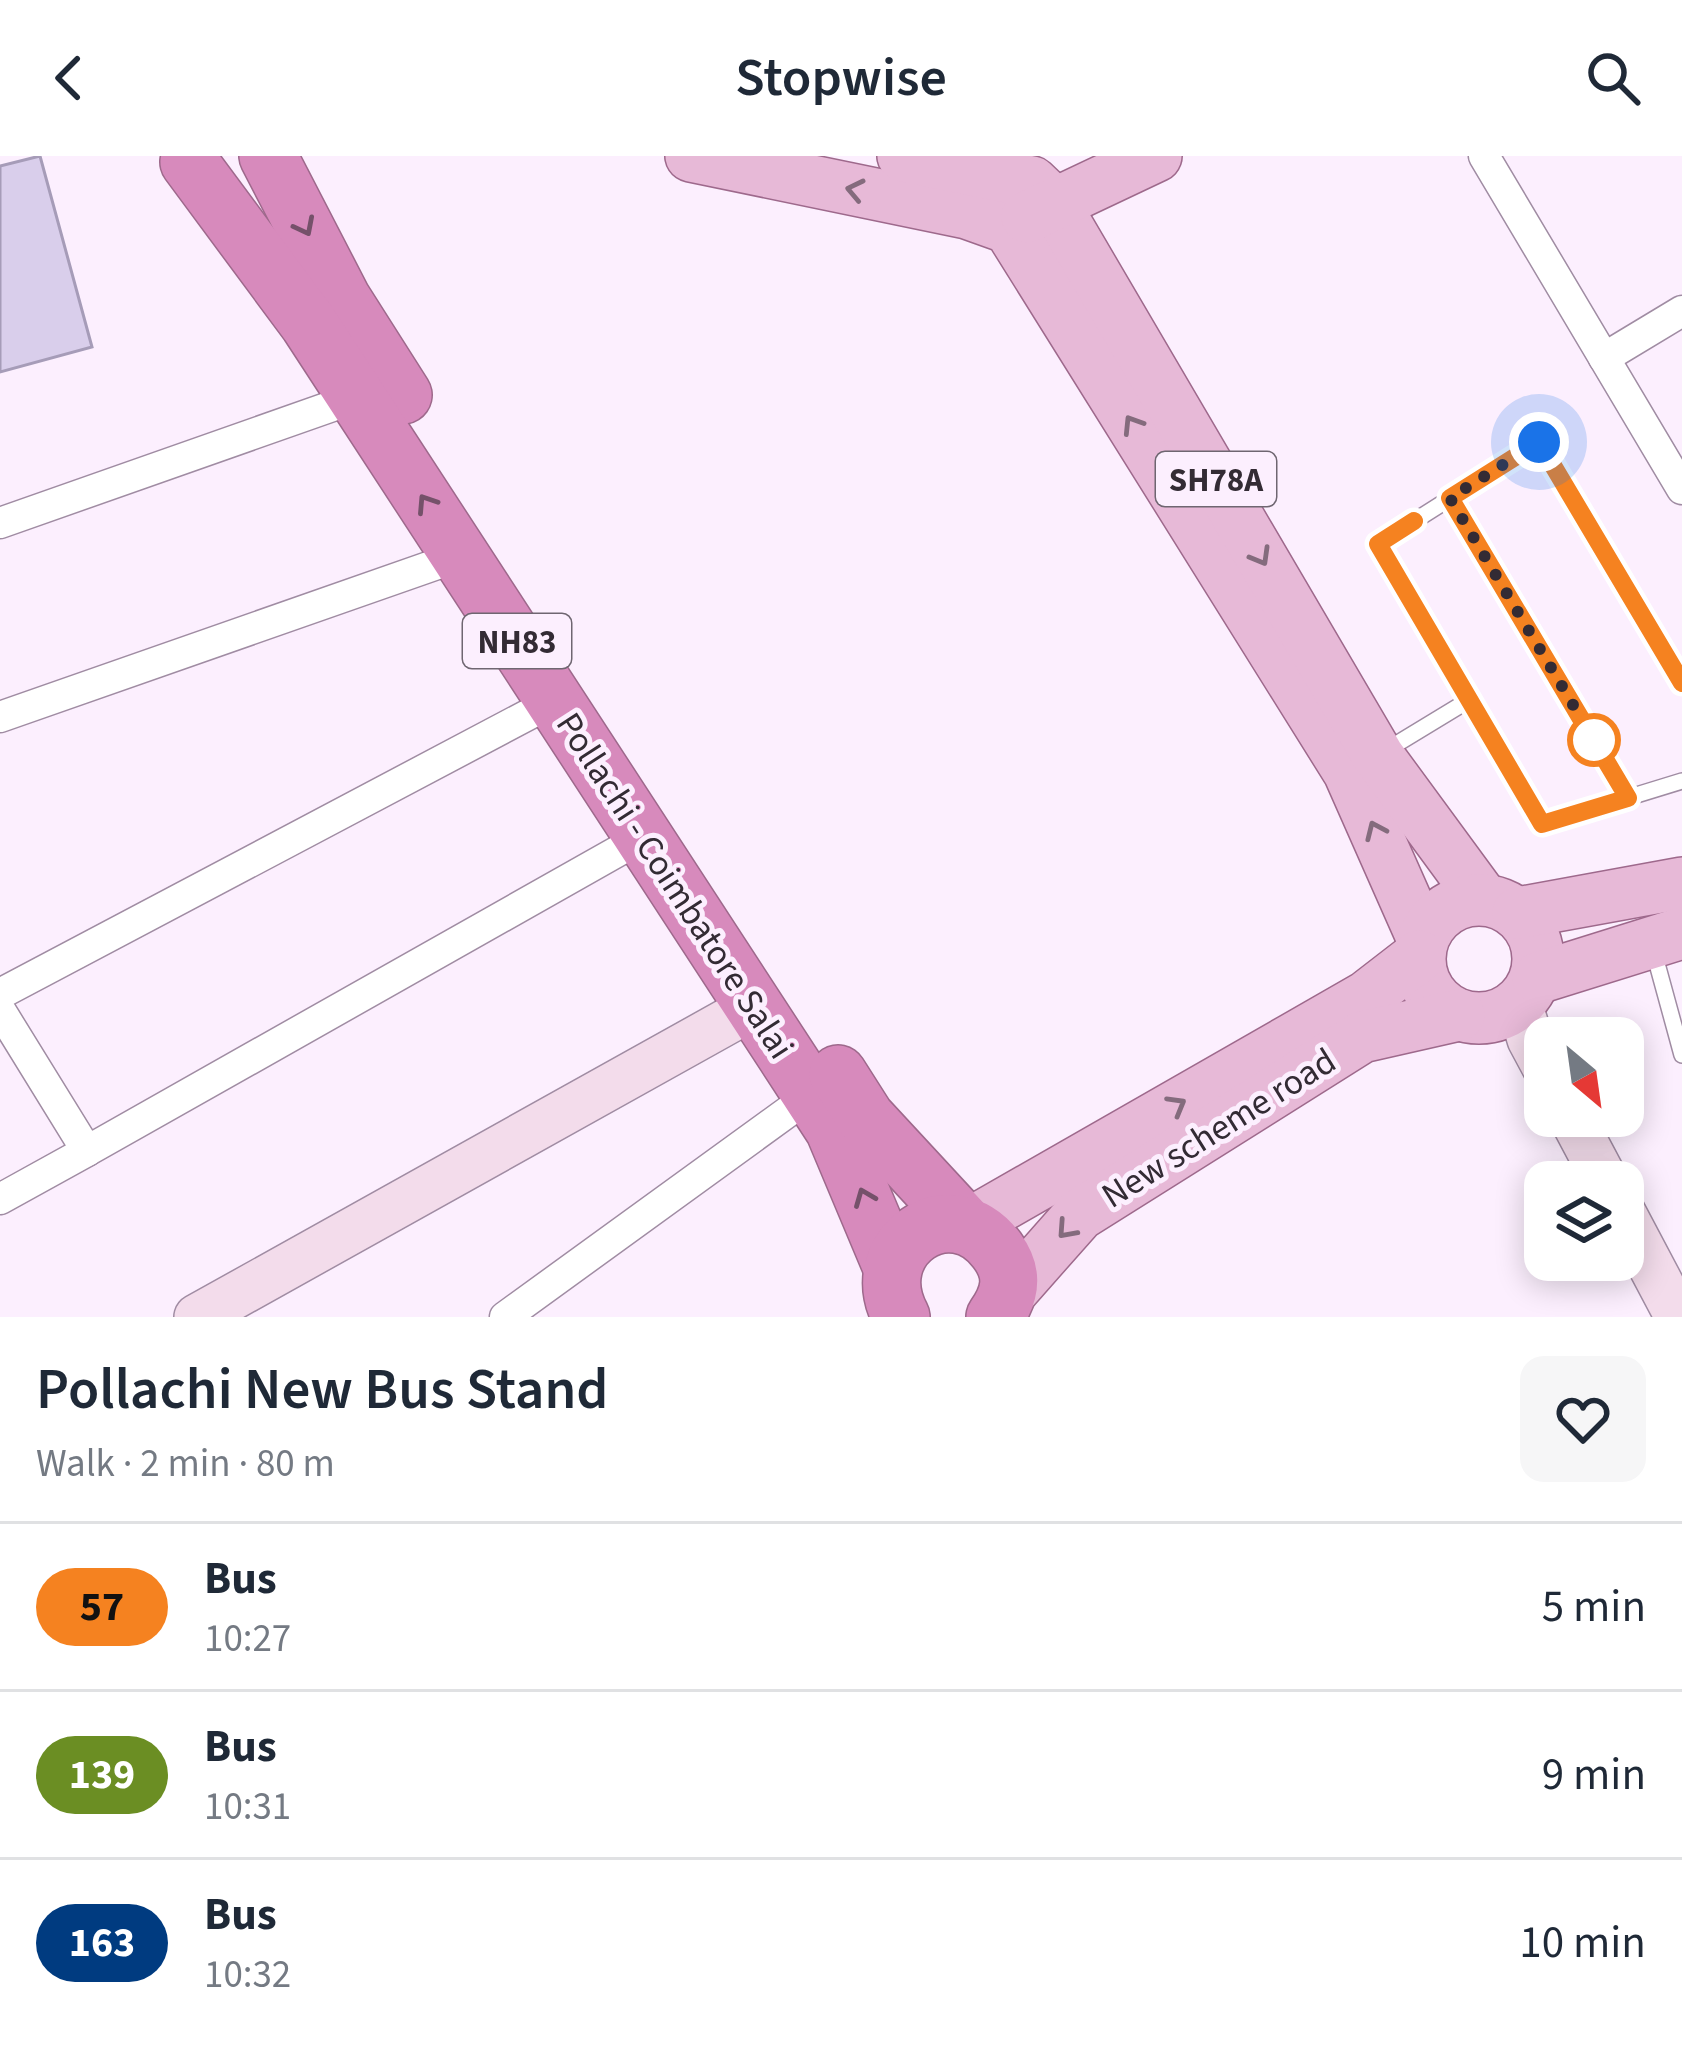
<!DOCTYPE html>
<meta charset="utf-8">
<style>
body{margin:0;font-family:"Source Sans 3",sans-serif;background:#f6f6f7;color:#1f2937;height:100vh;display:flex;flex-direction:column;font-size:45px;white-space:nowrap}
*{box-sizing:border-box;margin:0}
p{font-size:39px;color:#747a83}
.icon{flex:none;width:66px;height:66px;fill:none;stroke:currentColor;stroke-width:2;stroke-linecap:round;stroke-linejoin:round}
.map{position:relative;height:1161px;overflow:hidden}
.details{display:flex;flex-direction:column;background:#fff;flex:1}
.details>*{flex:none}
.badge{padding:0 24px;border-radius:39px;font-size:42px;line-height:78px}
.needle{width:78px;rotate:151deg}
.fabs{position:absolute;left:1524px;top:861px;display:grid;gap:24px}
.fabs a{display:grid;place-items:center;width:120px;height:120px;border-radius:24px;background:#fff;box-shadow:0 6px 30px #0003;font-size:60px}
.you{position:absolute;width:60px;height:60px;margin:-30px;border:9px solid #fff;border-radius:50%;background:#1a73e8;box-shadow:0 0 0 18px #1a73e833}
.map>.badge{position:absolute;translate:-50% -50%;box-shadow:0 0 0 6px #fff}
.round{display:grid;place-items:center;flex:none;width:126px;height:126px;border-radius:24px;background:#f6f6f7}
.summary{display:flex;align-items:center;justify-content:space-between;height:204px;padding:0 36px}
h1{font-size:57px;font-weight:600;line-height:90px}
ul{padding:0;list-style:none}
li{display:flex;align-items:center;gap:36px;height:168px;padding:0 36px;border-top:3px solid #e0e1e3}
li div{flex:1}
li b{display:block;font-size:45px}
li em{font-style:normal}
li .badge{min-width:132px;font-weight:700;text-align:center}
header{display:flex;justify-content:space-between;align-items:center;height:156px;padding:0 36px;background:#fff;font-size:54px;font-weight:600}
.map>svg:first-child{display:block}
.building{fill:#d9ceeb;stroke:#a69cb8;stroke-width:3}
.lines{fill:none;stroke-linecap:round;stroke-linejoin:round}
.lane-casing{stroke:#a08ca3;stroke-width:18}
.street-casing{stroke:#a08ca3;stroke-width:33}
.secondary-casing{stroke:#a08ca3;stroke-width:48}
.primary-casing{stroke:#9e698c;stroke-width:54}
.highway-casing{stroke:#9e698c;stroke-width:60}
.lane{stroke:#fff;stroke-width:15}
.street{stroke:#fff;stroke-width:30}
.secondary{stroke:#f3dceb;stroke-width:45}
.primary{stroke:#e7b9d7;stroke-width:51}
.highway{stroke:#d78abc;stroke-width:57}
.oneway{stroke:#846b7d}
.oneway2{stroke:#75516a}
.line-casing{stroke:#fff;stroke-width:27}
.line{stroke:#f58220;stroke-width:18}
.walk{stroke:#332b34;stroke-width:12;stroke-dasharray:0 21.6}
.stop-dot{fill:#fff;stroke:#f58220;stroke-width:6}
.labels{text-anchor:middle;stroke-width:10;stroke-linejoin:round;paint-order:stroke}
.shield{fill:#fceffe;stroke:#6f6671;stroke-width:3}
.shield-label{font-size:33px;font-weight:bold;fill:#332b34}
.street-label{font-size:36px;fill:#332b34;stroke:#fceffe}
</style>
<header><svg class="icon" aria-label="back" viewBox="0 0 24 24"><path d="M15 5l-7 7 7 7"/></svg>Stopwise<svg class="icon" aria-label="search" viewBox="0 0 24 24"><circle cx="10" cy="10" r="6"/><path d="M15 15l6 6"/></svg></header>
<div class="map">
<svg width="1682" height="1161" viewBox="0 0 1682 1161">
<rect width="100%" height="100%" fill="#fceffe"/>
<polygon class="building" points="40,0 92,191 0,216 0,10"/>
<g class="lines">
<g class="lane-casing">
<g id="lane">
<polyline points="1450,342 1628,642"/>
<polyline points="1682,527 1539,286 1378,388 1542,668 1682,625"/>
<polyline points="1385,595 1469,544"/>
<polyline points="1653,793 1682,899"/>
</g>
</g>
<g class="street-casing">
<g id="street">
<polyline points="1484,0 1682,333"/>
<polyline points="1604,202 1682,155"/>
<polyline points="0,367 358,241"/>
<polyline points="0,561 460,400"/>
<polyline points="0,838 556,544"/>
<polyline points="0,854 87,995 643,681"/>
<polyline points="0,1043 87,995"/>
<polyline points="505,1161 811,939"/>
</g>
</g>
<g class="secondary-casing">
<g id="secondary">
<polyline points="1519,847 1530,883 1545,911"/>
<polyline points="1571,960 1606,1026"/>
<polyline points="1623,1057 1678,1161"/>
<polyline points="197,1161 753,851"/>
</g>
</g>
<g class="primary-casing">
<g id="primary">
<polyline points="691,0 967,57 1009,72 1349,616 1422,781"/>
<polyline points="903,0 1032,26 1053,46 1378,600 1483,743"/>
<polyline points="1027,61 1156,0"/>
<circle cx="1479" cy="803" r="59"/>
<polyline points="1518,757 1682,727"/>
<polyline points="1538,822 1682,777"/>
<polyline points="966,1070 1366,841 1419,800"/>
<polyline points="1010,1137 1079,1059 1362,881 1459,859"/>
</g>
</g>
<g class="highway-casing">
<g id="highway">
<polyline points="268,0 342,143 403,239"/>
<polyline points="189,6 309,168 834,973 892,1111"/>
<polyline points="838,918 866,962 966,1070"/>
<path d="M901,1161C863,1090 951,1032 997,1094C1015,1118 1011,1138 995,1161"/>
</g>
</g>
<use href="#lane" class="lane"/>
<use href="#street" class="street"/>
<use href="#secondary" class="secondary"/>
<use href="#primary" class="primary"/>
<use href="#highway" class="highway"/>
</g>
<defs><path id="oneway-chevron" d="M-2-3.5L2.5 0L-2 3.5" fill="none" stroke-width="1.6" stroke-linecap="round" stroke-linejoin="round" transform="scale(3)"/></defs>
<g class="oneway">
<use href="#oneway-chevron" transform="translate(855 34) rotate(-168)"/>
<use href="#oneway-chevron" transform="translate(1132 268) rotate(-122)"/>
<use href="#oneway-chevron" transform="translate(1261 401) rotate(60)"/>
<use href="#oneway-chevron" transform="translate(1375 674) rotate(-114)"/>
<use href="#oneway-chevron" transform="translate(1177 949) rotate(-30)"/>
<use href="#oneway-chevron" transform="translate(1066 1074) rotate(132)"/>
</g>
<g class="oneway2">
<use href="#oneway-chevron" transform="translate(305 71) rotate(63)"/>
<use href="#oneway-chevron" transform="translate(426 347) rotate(-123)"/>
<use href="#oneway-chevron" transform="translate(864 1041) rotate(-112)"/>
</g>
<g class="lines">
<g class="line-casing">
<polyline id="line" points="1414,365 1378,388 1542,668 1628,642 1450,342 1539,286 1682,527"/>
</g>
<use href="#line" class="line"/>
<polyline class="walk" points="1539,286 1450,342 1594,584"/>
</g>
<circle class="stop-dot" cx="1594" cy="584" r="24"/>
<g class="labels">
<g class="shield">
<rect x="1156" y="296" width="120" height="54" rx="9"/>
<rect x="463" y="458" width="108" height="54" rx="9"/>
</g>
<g class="shield-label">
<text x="1216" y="335">SH78A</text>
<text x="517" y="497">NH83</text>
</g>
<g class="street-label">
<text transform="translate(676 729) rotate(57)" y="13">Pollachi - Coimbatore Salai</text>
<text transform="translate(1218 971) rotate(-32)" y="13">New scheme road</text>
</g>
</g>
</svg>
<div class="fabs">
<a><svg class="needle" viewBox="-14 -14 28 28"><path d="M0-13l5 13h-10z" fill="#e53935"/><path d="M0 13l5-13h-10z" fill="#747a83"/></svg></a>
<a><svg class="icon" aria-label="layers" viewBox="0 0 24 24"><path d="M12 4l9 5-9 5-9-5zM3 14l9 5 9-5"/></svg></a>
</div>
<div class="you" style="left:1539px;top:286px"></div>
</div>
<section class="details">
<div class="summary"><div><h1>Pollachi New Bus Stand</h1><p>Walk · 2 min · 80 m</p></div><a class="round"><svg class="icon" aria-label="heart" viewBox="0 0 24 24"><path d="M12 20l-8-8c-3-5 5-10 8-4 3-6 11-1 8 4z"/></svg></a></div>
<ul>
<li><span class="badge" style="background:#f58220;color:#111">57</span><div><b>Bus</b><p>10:27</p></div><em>5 min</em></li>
<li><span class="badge" style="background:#6b8e23;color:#fff">139</span><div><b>Bus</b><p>10:31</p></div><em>9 min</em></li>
<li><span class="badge" style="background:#003b80;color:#fff">163</span><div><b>Bus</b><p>10:32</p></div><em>10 min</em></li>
</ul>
</section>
